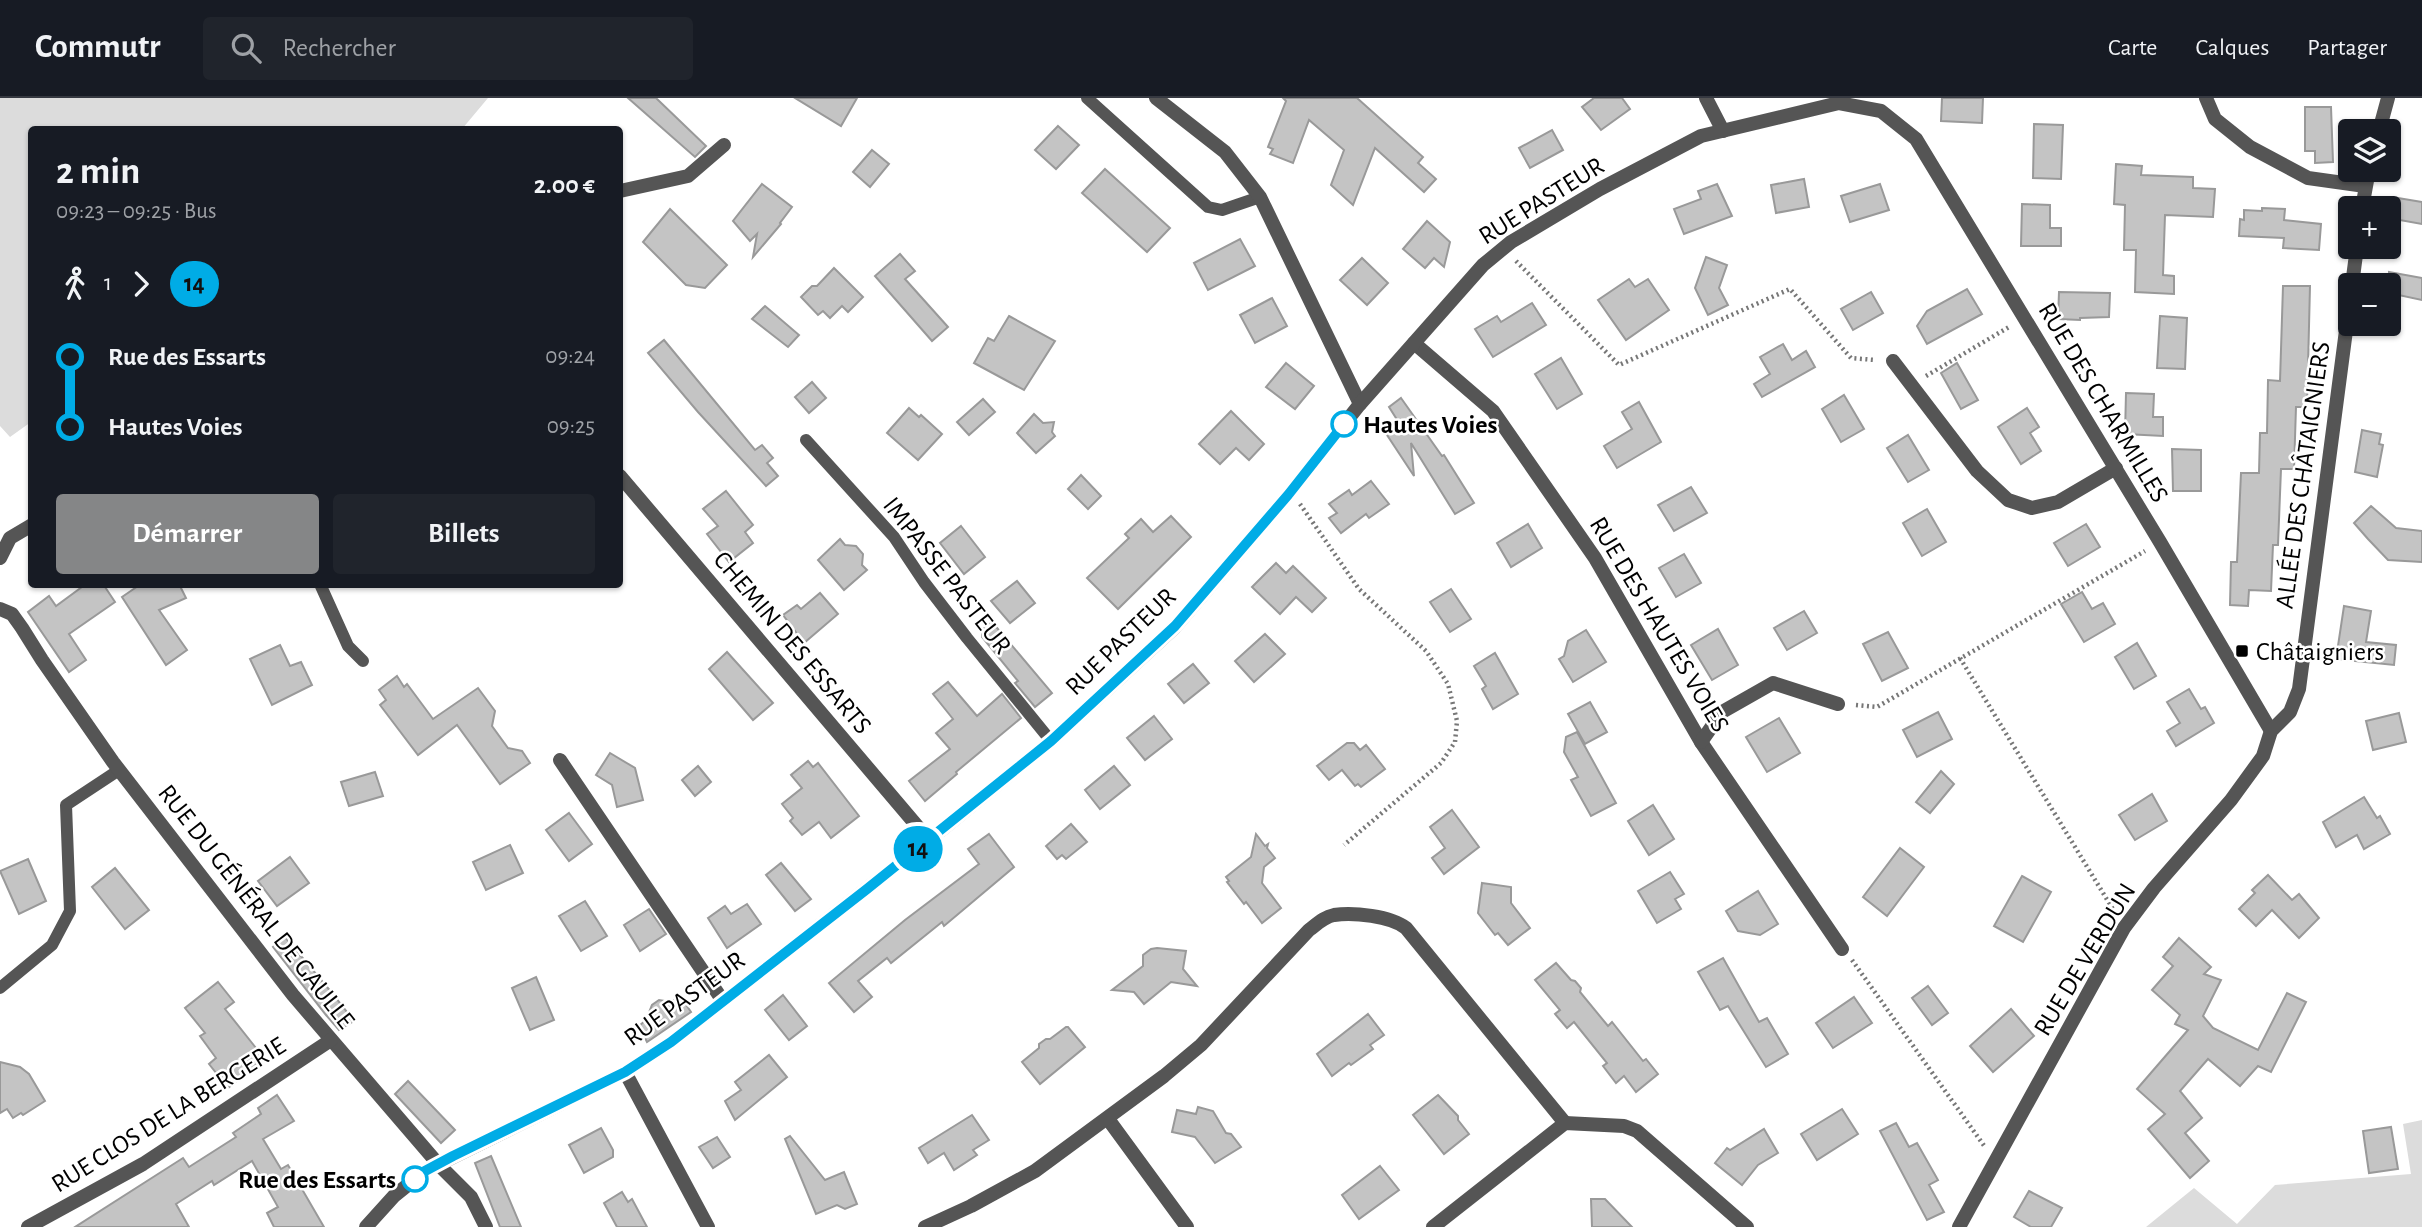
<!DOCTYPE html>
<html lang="fr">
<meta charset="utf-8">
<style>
body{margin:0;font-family:"Alegreya Sans",sans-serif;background:#20242c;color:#f1f3f6;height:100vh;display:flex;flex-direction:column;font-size:26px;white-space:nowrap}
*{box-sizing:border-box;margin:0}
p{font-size:23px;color:#9ea1a6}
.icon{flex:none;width:38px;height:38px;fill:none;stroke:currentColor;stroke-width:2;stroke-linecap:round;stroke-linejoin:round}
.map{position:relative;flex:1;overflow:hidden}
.side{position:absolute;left:28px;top:28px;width:595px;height:462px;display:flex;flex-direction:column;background:#171b24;border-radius:7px;box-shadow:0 2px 5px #0004}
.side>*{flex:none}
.badge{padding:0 14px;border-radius:23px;font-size:24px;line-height:46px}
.tools{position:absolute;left:2338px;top:21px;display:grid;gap:14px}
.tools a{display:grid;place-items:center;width:63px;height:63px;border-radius:7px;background:#171b24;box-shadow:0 2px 5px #0004;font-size:35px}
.map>.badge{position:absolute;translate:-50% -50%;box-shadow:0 0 0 4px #fff}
.legs{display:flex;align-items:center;gap:10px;height:77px;padding:0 28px;font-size:23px}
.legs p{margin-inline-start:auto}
.head{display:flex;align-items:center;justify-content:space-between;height:119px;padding:0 28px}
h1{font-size:38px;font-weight:600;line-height:52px}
.action{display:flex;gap:14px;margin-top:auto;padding:14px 28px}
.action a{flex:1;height:80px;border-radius:7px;background:#858687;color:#fff;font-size:28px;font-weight:600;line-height:80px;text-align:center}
.action a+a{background:#20242c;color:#f1f3f6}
ul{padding:0 28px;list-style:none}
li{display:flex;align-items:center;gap:24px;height:70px;font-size:26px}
li i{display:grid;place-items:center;width:10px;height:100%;margin:0 9px;background:currentColor}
li i::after{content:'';width:18px;height:18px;margin:-9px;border:5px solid;border-radius:50%;background:#171b24}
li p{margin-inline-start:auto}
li:first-child i{background:linear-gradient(#0000 50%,currentColor 0)}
li:last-child i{background:linear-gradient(currentColor 50%,#0000 0)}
header{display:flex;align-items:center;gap:42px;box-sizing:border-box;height:98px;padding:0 35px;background:#171b24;border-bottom:2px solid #363941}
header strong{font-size:33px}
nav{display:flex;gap:38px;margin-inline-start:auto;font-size:24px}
.search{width:490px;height:63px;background:#20242c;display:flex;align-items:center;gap:18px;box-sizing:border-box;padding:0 24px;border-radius:7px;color:#9ea1a6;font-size:26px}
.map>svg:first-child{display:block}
.green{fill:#dcdcdc}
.building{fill:#c4c4c4;stroke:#999;stroke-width:2}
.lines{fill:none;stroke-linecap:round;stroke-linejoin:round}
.path{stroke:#777;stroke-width:4.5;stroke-dasharray:2 3.5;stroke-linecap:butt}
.service{stroke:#555;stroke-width:12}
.minor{stroke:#555;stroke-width:14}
.line-1-casing{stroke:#fff;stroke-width:16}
.line-1{stroke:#00ace6;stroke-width:10}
.stop-1-dot{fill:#fff;stroke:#00ace6;stroke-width:3.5}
.poi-dot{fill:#000;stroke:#fff;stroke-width:2.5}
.labels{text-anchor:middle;stroke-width:5;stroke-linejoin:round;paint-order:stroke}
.street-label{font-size:26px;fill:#000;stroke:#fff}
.stop-label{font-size:26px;font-weight:bold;fill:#000;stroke:#fff;text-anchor:start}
.poi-label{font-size:26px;fill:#000;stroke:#fff;text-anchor:start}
</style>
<header>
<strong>Commutr</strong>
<div class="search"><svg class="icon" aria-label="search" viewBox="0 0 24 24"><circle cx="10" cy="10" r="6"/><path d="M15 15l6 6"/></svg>Rechercher</div>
<nav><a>Carte</a><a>Calques</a><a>Partager</a></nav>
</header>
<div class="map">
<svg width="2422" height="1129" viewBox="0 0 2422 1129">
<rect width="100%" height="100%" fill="#fff"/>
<g class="green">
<polygon points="0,0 488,0 462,31 32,32 31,324 10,339 0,328"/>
<polygon points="2422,1022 2422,1129 2146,1129 2194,1090 2237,1126 2275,1087 2411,1076 2403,1026"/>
</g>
<g class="building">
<polygon points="628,0 656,0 706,48 695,59"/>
<polygon points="795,0 857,0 841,28"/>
<polygon points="1283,0 1357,0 1423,59 1418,65 1436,81 1424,94 1375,50 1353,107 1331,87 1344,52 1309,22 1293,65 1270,56 1273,51 1268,49 1286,3"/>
<polygon points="1594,0 1622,0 1630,11 1601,32 1582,9"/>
<polygon points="1942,0 1983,0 1982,25 1941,23"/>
<polygon points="2305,9 2331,9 2333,64 2315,65 2315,53 2305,53"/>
<polygon points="2034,26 2063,27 2061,81 2033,80"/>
<polygon points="1058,28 1079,47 1056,71 1035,52"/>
<polygon points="1552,32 1563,52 1530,70 1519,50"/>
<polygon points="872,52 889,66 870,89 853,74"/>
<polygon points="2116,66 2142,68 2141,77 2193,79 2193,90 2215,91 2213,119 2165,117 2163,177 2174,178 2174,196 2135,194 2136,152 2124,152 2125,107 2114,106"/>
<polygon points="1105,71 1170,130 1147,154 1082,95"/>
<polygon points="1804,81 1809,109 1776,115 1771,87"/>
<polygon points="762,86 792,109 780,125 781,126 753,159 757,136 750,143 733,123"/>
<polygon points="1717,86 1732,118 1684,136 1674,111 1701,101 1698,93"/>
<polygon points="1880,86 1889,112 1850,124 1841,98"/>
<polygon points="2398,100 2422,104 2422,126 2394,121"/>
<polygon points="2022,106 2050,107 2050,130 2061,130 2061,148 2021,148"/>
<polygon points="2262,110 2285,111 2284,122 2321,126 2319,152 2283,150 2284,140 2239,138 2240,121 2244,122 2244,112 2262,113"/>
<polygon points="670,111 727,167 705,190 686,187 643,144"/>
<polygon points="1427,123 1450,144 1444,169 1434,160 1425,170 1403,151"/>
<polygon points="1240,141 1255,168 1208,192 1194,165"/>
<polygon points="900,156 915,173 905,181 948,229 932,243 875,178"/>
<polygon points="1706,159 1727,167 1719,190 1728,207 1708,217 1695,190"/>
<polygon points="1362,160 1388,185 1367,207 1340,182"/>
<polygon points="834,170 863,199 848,214 842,208 830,220 823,213 818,217 801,199 812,188 817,188"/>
<polygon points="2389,174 2422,180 2422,202 2389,195"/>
<polygon points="1629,181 1635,189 1648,181 1669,212 1626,242 1598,202"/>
<polygon points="2283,188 2310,188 2307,309 2296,309 2294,371 2281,371 2278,447 2273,447 2271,493 2249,492 2248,508 2230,507 2231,464 2237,464 2241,375 2259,375 2260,335 2267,335 2268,282 2280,283"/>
<polygon points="1967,191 1982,216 1927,246 1917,228 1927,213"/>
<polygon points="1871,194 1883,215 1853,232 1841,211"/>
<polygon points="2059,194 2110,195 2109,219 2080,220 2080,222 2058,221"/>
<polygon points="1272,200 1287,228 1255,245 1240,217"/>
<polygon points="1532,205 1546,227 1493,259 1475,231 1497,218 1501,224"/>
<polygon points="765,208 799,237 788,249 752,221"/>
<polygon points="1009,218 1055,243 1024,292 974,265 988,240 994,243"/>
<polygon points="2160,218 2187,220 2185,271 2157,270"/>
<polygon points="664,242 755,352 762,347 773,360 767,365 778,378 766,388 698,314 648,255"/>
<polygon points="1783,246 1792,262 1806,253 1815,269 1762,299 1754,286 1770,276 1760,259"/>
<polygon points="1561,260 1582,296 1557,311 1535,276"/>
<polygon points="1286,265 1314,288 1295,311 1266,289"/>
<polygon points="1957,265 1978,302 1961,311 1941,275"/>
<polygon points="812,284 826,300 809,315 795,299"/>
<polygon points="2126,295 2154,296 2153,319 2163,319 2163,338 2125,336"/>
<polygon points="1844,297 1864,331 1841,344 1822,311"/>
<polygon points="1401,300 1442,358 1444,357 1474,405 1455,416 1411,345 1414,378 1387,337 1401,328 1389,309"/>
<polygon points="983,301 995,314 969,337 957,324"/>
<polygon points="1639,304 1661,344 1617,370 1604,348 1632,331 1622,314"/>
<polygon points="909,310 919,319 921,317 942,336 918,362 887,335"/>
<polygon points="2027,310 2039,329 2030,335 2041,353 2021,366 1998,329"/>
<polygon points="1231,313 1264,346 1249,362 1236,350 1220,366 1199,346"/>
<polygon points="1034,316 1043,325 1054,324 1052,334 1055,338 1036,355 1017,335"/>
<polygon points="2362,332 2381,336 2379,346 2383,347 2377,379 2355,374"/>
<polygon points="1908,337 1929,372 1908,384 1887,350"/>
<polygon points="2172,351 2201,352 2201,393 2173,393"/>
<polygon points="1081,377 1101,398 1088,411 1068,391"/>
<polygon points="1371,383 1389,406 1369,420 1366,416 1341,435 1329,420 1337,415 1329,406 1349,392 1352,397"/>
<polygon points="1691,389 1707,415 1674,433 1658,407"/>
<polygon points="726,393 753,427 745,434 753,445 729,464 707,436 718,428 703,411"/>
<polygon points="2371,408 2396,430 2422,433 2422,464 2388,462 2368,441 2354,425"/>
<polygon points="1927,411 1946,444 1922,458 1903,425"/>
<polygon points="1171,418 1191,439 1118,511 1087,480 1129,440 1125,436 1141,421 1153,434"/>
<polygon points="1528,426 1542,450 1511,469 1497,445"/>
<polygon points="2086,426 2100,449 2068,468 2054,445"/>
<polygon points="961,428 985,459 964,476 940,445"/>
<polygon points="840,441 845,447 856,448 863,456 862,467 867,472 844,492 818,462"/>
<polygon points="1684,456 1701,485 1676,499 1659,470"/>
<polygon points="1276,465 1286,475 1293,468 1326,500 1312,514 1296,499 1280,516 1252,489"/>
<polygon points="1017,483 1035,505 1010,525 991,503"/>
<polygon points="86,486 103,486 115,504 69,536 86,562 69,574 28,514 49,498 56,508"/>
<polygon points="141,486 179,486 186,500 159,512 187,552 166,567 122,499"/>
<polygon points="1451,491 1471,521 1450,534 1430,504"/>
<polygon points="2082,494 2092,511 2103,505 2115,526 2084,544 2061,506"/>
<polygon points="820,495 838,516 804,545 783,517 797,507 801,511"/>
<polygon points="2344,508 2371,513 2366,544 2396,547 2394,567 2336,561"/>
<polygon points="1804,513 1817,535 1787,552 1774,530"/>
<polygon points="992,524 1052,595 1035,609 1015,585 1018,583 982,539 982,532"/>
<polygon points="1718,531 1738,567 1712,582 1691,547"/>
<polygon points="1586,532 1606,564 1573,584 1559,561 1564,558 1568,543"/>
<polygon points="1888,534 1908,570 1882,583 1863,546"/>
<polygon points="1265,536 1285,556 1254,584 1235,563"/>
<polygon points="2137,545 2156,578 2134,591 2115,559"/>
<polygon points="280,547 290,568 301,564 312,587 272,607 250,561"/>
<polygon points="727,554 773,605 753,622 709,571"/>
<polygon points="1495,555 1518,596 1493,611 1482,591 1486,588 1474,568"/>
<polygon points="1193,566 1209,585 1184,605 1168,586"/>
<polygon points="397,578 404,589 407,586 433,621 478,590 495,613 492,628 508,650 522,653 530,665 500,686 457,627 418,657 380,607 386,602 379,592"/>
<polygon points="948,584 977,618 1002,596 1021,620 956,674 957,676 925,703 909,683 950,651 936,635 953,621 933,596"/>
<polygon points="2189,591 2201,611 2205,609 2214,625 2176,648 2167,633 2180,625 2167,604"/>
<polygon points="1590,604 1607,634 1585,646 1568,616"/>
<polygon points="1938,614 1952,641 1917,659 1903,632"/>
<polygon points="2399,615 2406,644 2373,652 2366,623"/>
<polygon points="1154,618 1172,641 1145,662 1127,640"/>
<polygon points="1779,620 1800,655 1767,674 1746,639"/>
<polygon points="1577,634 1616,705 1591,718 1571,682 1578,679 1564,654 1566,639"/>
<polygon points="1347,645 1354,645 1360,652 1366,647 1385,671 1361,689 1358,686 1355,688 1342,672 1329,682 1317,668"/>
<polygon points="610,655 635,670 643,702 617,709 612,687 596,677"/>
<polygon points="808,663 813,669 818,665 859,718 831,740 819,724 802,737 790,723 793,720 782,706 802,690 791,677"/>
<polygon points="698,668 711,684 695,698 682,682"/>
<polygon points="1114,668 1130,687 1100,711 1085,692"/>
<polygon points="1941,673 1954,686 1930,715 1916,704"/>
<polygon points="375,674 383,698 349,708 341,684"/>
<polygon points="2152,696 2167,723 2135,742 2119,717"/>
<polygon points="2364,699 2377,720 2380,718 2390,736 2364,751 2357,737 2336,749 2323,724"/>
<polygon points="1653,707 1674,741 1649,757 1628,723"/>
<polygon points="1452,712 1479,749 1444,776 1432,760 1445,750 1430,729"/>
<polygon points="569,715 592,746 569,763 546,732"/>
<polygon points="1071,726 1087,744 1066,761 1062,757 1057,761 1046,748"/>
<polygon points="989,736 1014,769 944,828 942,824 891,865 887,860 858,883 872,899 854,914 829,885 905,822 979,766 968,751"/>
<polygon points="1256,736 1265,748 1268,746 1267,750 1275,760 1264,769 1262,785 1281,810 1262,825 1246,804 1244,806 1227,784 1229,783 1226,779 1251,759"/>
<polygon points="510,747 523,775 486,792 473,764"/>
<polygon points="1900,750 1924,769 1887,818 1863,799"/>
<polygon points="290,759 309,785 277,808 258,783"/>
<polygon points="28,761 46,803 19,816 0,773"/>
<polygon points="781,765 811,801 795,813 766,777"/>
<polygon points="115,770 149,812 125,831 92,789"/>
<polygon points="1670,774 1684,796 1675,801 1681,811 1657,825 1638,793"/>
<polygon points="2268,777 2292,802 2299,796 2319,820 2299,840 2272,812 2256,828 2239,811 2255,795 2252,792"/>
<polygon points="2022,778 2051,794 2023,844 1994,828"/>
<polygon points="1482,785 1511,789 1511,805 1530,830 1508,847 1498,835 1495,837 1478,815"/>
<polygon points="1758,793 1778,826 1760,837 1738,833 1726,813"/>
<polygon points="585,803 607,838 581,853 559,818"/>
<polygon points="747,806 761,826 727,850 708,820 725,808 731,816"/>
<polygon points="649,811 666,836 640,853 624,827"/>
<polygon points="285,839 332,895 354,923 339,932 326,917 273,849"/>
<polygon points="2179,840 2211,869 2204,876 2221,882 2203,918 2213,930 2258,952 2287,895 2306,904 2271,974 2258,968 2240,988 2208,961 2180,993 2202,1020 2185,1035 2209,1063 2190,1080 2148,1031 2165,1016 2137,991 2188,932 2175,926 2180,917 2152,892 2173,868 2163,859"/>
<polygon points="1157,850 1186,853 1183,871 1197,888 1171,884 1144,906 1134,894 1112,892 1143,868 1143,857 1151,851"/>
<polygon points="1723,860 1759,924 1767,920 1788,956 1766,969 1728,908 1720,912 1698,874"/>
<polygon points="1556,865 1571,882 1575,883 1581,890 1580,894 1608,928 1612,924 1643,963 1646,961 1658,976 1636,994 1624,978 1616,985 1603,968 1607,965 1574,924 1567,930 1555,916 1560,912 1535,882"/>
<polygon points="536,879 554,922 530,932 512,890"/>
<polygon points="218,884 234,904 225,911 256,950 253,952 262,962 228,990 209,966 216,960 200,938 205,935 185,910"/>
<polygon points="1928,888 1948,915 1932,927 1912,900"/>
<polygon points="783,897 807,928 789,942 765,912"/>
<polygon points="680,898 691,914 647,944 639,928 646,922 652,907 659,902 671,904"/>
<polygon points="1854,899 1872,925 1833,950 1816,925"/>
<polygon points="2011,911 2034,938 1993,974 1970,948"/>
<polygon points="1368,916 1384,937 1370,947 1373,951 1351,967 1349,965 1332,978 1317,956"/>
<polygon points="1066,929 1068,929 1085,949 1040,986 1022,964 1039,950 1039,946 1046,941 1050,941"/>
<polygon points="769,957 787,979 735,1022 725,1003 741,992 735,984"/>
<polygon points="0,964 20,969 29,976 45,1003 23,1017 21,1015 13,1020 7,1011 0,1015"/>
<polygon points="408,983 455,1032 441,1045 395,996"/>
<polygon points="277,997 294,1023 263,1041 281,1071 288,1067 324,1129 274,1129 267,1115 278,1109 252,1063 214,1087 212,1083 176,1106 189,1129 75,1129 183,1060 189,1069 236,1039 233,1035 261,1016 258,1010"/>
<polygon points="1438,997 1458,1018 1458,1022 1469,1036 1444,1056 1413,1017"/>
<polygon points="1198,1009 1213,1013 1226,1035 1231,1036 1241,1049 1215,1065 1195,1039 1172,1034 1177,1012 1196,1016"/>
<polygon points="1842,1011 1858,1036 1817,1062 1801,1036"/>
<polygon points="972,1017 989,1042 973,1052 977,1057 954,1072 944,1055 928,1065 919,1050"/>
<polygon points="1896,1025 1909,1049 1917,1045 1938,1082 1929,1087 1944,1114 1927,1122 1880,1033"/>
<polygon points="2391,1029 2398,1071 2369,1075 2363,1033"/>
<polygon points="601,1030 613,1052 613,1059 584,1075 569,1047"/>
<polygon points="1764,1031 1778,1055 1758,1067 1742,1087 1715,1065 1727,1050 1730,1052"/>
<polygon points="790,1038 825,1082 844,1074 857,1106 845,1111 837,1107 816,1116 785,1041"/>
<polygon points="717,1039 730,1059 713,1070 699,1049"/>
<polygon points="491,1058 521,1129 500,1129 475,1065"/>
<polygon points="1380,1068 1399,1092 1359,1121 1342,1097"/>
<polygon points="2029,1093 2062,1110 2051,1129 2031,1129 2014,1119"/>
<polygon points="622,1094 628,1104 632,1101 647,1129 617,1129 604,1105"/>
<polygon points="1591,1101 1605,1101 1632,1129 1592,1129"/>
</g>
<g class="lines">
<g class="path">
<polyline points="1516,163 1619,267 1790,191 1851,260 1875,262"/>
<polyline points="1926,278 2009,229"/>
<polyline points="1300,406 1359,491 1426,553 1448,586 1457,623 1455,644 1441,665 1344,747"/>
<polyline points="1960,560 2114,813"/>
<polyline points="1856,607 1877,609 2145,453"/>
<polyline points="1852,862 1985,1049"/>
</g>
<g class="service">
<polyline points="1087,0 1208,109 1222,112 1260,99"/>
<polyline points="806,342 894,439 924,484 967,540 1051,643"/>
<polyline points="320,486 348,548 363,563"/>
<polyline points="0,890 52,847 70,813 66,707 119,672"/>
</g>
<g class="minor">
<polyline points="1156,0 1225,54 1260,99 1360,306"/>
<polyline points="1706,0 1723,33"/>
<polyline points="2206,0 2215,21 2250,49 2308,80 2365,88"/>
<polyline points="2379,33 2388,0"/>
<polyline points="620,93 688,78 724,47"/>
<polyline points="2362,110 2369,72"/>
<polyline points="2352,187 2357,149"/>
<polyline points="1414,245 1493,313 1595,460 1701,644 1842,851"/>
<polyline points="1893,263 1977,373 2008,402 2032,410 2058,404 2116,370"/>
<polyline points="620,378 929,742"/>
<polyline points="0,460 10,440 32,427"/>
<polyline points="0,511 12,516 22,530 42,562 113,664 293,897 439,1067 471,1099 486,1129"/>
<polyline points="1701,644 1722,614 1773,585 1838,606"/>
<polyline points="560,662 723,903"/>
<polyline points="625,974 708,1129"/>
<polyline points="1108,1021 1187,1129"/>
<polyline points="28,1129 143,1066 331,942"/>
<polyline points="366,1129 394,1098 425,1073 625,974 671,944 929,742 1051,643 1175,529 1288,397 1360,306 1483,167 1511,144 1600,91 1701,38 1839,5 1881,13 1916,41 2160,444 2271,633"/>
<path d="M925,1129L971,1108L1035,1073L1164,978L1201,947L1309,832C1317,826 1324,819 1334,817C1353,814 1391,818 1406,830L1565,1025"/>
<polyline points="1433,1129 1565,1025 1624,1028 1637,1033 1747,1129"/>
<polyline points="1959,1129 2124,830 2154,790 2231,702 2263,658 2271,633 2290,614 2299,591 2350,202"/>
</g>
</g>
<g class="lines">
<g class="line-1-casing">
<polyline id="line-1" points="415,1081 425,1073 453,1058 625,974 671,944 867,791 1051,643 1175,528 1288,397 1344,326"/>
</g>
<use href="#line-1" class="line-1"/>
</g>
<g class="stop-1-dot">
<circle cx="1344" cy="326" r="12"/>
<circle cx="415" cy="1081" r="12"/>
</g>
<rect class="poi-dot" x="2235" y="546" width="14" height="14" rx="3.5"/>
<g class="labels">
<g class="street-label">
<text transform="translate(1541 102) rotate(-32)" y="9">RUE PASTEUR</text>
<text transform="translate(2104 304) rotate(59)" y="9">RUE DES CHARMILLES</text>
<text transform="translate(2302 377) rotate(-82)" y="9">ALLÉE DES CHÂTAIGNIERS</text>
<text transform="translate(948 477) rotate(52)" y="9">IMPASSE PASTEUR</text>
<text transform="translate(1660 526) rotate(59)" y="9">RUE DES HAUTES VOIES</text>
<text transform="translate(1120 543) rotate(-44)" y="9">RUE PASTEUR</text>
<text transform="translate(793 544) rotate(50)" y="9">CHEMIN DES ESSARTS</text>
<text transform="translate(257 808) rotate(52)" y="9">RUE DU GÉNÉRAL DE GAULLE</text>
<text transform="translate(2084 861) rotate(-59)" y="9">RUE DE VERDUN</text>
<text transform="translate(684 900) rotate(-36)" y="9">RUE PASTEUR</text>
<text transform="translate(168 1016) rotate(-32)" y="9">RUE CLOS DE LA BERGERIE</text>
</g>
<g class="stop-label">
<text x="1363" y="335">Hautes Voies</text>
<text x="396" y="1090" text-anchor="end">Rue des Essarts</text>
</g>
<g class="poi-label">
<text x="2256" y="562">Châtaigniers</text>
</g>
</g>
</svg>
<div class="tools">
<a><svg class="icon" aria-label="layers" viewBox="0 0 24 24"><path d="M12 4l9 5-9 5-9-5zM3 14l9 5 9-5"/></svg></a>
<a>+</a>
<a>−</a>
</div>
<b class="badge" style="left:918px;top:751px;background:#00ace6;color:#111">14</b>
<section class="side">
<div class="head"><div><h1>2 min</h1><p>09:23 – 09:25 · Bus</p></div><b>2.00 €</b></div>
<div class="legs"><svg class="icon" aria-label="walk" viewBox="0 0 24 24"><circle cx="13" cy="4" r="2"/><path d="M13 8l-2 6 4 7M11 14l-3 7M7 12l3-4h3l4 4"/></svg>1<svg class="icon" aria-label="forward" viewBox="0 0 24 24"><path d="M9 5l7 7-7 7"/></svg><b class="badge" style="background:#00ace6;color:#111">14</b></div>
<ul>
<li><i style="color:#00ace6"></i><b>Rue des Essarts</b><p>09:24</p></li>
<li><i style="color:#00ace6"></i><b>Hautes Voies</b><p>09:25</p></li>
</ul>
<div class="action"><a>Démarrer</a><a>Billets</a></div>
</section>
</div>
